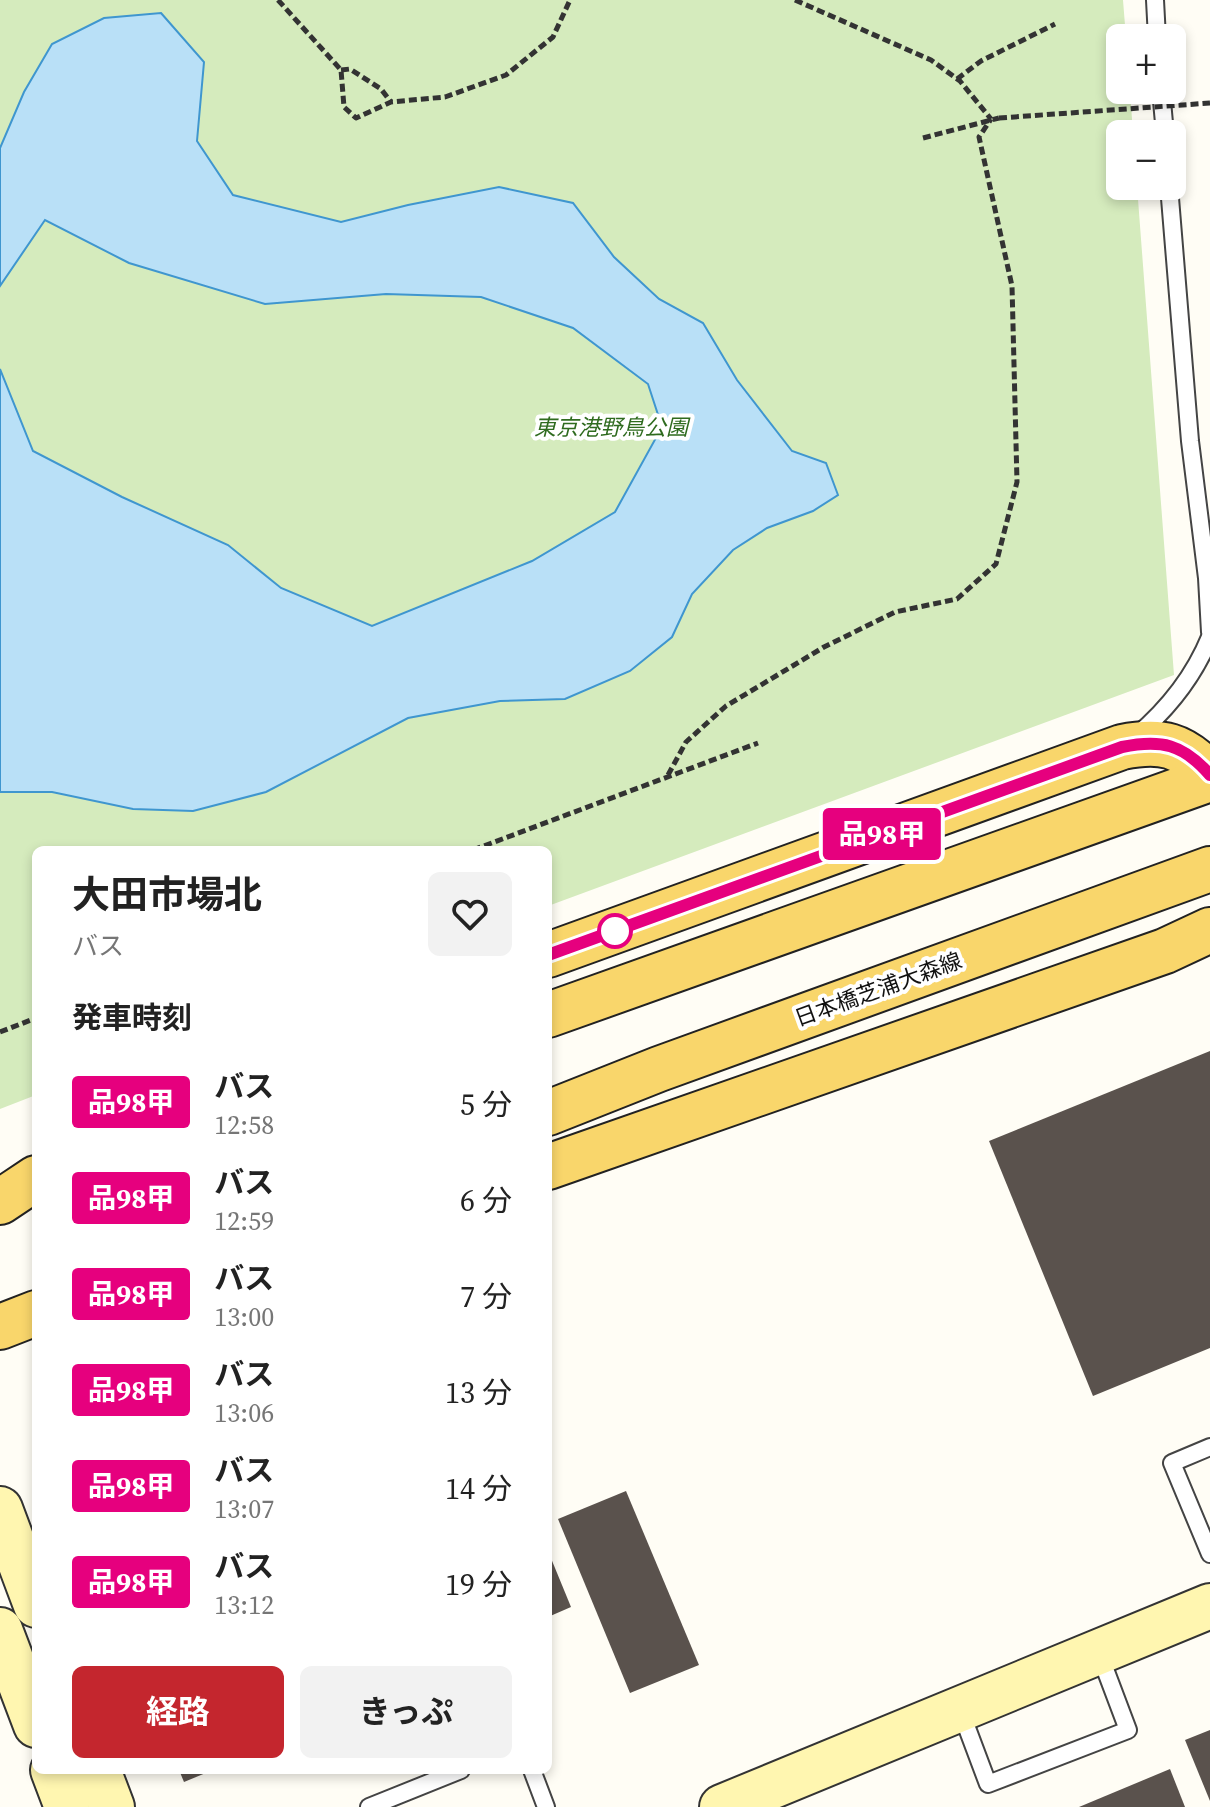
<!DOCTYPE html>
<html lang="ja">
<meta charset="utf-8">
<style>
body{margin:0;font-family:"Source Serif 4","Noto Sans JP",serif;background:#f2f2f2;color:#222;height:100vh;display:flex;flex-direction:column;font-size:30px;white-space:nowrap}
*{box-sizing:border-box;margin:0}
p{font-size:26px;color:#767676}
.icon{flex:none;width:44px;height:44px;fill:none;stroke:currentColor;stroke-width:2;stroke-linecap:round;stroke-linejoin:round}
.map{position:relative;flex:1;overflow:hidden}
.details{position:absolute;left:32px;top:846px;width:520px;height:928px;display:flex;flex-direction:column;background:#fff;border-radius:12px;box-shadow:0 4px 12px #0003}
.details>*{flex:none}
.badge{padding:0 16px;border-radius:6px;font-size:28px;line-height:52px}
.buttons{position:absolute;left:1106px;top:24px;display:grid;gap:16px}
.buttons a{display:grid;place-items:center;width:80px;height:80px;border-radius:12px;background:#fff;box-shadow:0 4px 12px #0003;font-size:40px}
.map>.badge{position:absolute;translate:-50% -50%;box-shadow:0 0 0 4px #fff}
h2{padding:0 40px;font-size:30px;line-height:72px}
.round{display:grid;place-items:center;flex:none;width:84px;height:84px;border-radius:12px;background:#f2f2f2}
.head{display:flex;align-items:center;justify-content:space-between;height:136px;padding:0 40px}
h1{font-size:38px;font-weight:700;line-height:60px}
.primary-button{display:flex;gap:16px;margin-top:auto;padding:16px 40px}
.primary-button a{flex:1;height:92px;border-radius:12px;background:#c4262e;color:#fff;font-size:32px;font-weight:700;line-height:92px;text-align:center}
.primary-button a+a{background:#f2f2f2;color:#222}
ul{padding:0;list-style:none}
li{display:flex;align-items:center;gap:24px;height:96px;padding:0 40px}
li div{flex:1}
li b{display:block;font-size:30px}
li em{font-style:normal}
li .badge{min-width:88px;font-weight:700;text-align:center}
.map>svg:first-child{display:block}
.green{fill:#d5ebbd}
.water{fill:#b9e0f7;stroke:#3f96cf;stroke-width:2}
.building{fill:#5a524d}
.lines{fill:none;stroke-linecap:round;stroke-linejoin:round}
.lane-casing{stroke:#444;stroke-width:20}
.secondary-casing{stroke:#333;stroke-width:48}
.primary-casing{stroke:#222;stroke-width:48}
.path{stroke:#333;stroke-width:5;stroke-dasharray:8 4;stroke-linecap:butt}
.lane{stroke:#fff;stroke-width:16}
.secondary{stroke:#fff6b0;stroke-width:44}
.primary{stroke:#f9d66b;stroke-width:44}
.path-bridge{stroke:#333;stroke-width:5;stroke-dasharray:8 4;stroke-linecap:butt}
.line-casing{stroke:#fff;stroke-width:18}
.line{stroke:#e6007e;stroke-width:12}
.stop-dot{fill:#fff;stroke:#e6007e;stroke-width:4}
.labels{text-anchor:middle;stroke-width:8;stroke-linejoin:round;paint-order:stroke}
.park-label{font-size:22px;font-style:italic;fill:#2f6b1f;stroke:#fff}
.street-label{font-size:22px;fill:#111;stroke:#fff}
</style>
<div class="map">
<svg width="1210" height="1807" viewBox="0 0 1210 1807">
<rect width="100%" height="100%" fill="#fffdf5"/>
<polygon class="green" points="0,0 1123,0 1126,38 1120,38 1120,90 1130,90 1133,134 1120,134 1120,186 1137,186 1174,675 548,906 548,850 36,850 36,1095 0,1109"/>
<polygon class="water" points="161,13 204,62 197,141 233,195 341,222 408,205 499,187 573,203 614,257 659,299 703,323 737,380 792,451 826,463 838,495 813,511 767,528 733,550 692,594 672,637 630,671 565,699 500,701 408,718 266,792 193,811 133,809 52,792 0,792 0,369 33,451 122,497 228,545 281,588 372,626 532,561 615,512 662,427 648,384 573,328 481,297 386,294 265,304 129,263 45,220 0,286 0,148 24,92 52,44 104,18"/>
<g class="building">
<polygon points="1210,1051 1210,1348 1093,1396 989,1141"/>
<polygon points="626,1491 699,1665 630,1693 558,1519"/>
<polygon points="548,1551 571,1607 548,1617"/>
<polygon points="1210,1730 1210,1801 1185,1740"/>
<polygon points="1170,1769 1185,1807 1079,1807"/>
<polygon points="179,1770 213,1770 184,1782"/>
</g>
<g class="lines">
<g class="lane-casing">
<g id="lane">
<polyline points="1155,0 1157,38"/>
<polyline points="1161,90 1165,134"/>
<polyline points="1169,186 1190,441 1207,578 1210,632"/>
<path d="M1136,736C1169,708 1194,676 1210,637"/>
<polyline points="1210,1447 1172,1463 1210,1554"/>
<polyline points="961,1712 988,1784 1128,1730 1099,1653"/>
<polyline points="532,1770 546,1807"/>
<polyline points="369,1807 461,1770"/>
</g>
</g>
<g class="secondary-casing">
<g id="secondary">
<polyline points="0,1509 36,1605"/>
<polyline points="0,1630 36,1725"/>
<polyline points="53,1770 67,1807"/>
<polyline points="98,1770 112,1807"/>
<polyline points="722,1807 1210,1606"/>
</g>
</g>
<g class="primary-casing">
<g id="primary">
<path d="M548,955L1122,747C1161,739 1183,744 1210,775"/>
<polyline points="548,1015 1210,779"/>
<polyline points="548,1113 659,1069 1210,869"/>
<polyline points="548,1167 1165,951 1210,930"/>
<polyline points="0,1202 36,1178"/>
<polyline points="0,1327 36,1313"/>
</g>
</g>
<g class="path">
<polyline points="278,0 341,70 344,107 356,118 391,102 445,97 506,75 553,37 570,0"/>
<polyline points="795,0 931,60 960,81 991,119"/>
<polyline points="341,70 350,69 381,89 391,102"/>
<polyline points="957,79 981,61 1055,24"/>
<polyline points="923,138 999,118"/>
<polyline points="668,775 686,742 726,706 824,647 895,612 957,599 996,564 1017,482 1012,286 979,137 991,119"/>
<polyline points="473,850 758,743"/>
<polyline points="0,1032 36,1018"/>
</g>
<use href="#lane" class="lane"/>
<use href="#secondary" class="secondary"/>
<use href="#primary" class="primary"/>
<polyline class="path-bridge" points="999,118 1210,103"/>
</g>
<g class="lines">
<g class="line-casing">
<path id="line" d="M548,955L1122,747C1161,739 1183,744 1210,775"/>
</g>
<use href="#line" class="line"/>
</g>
<circle class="stop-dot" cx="615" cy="931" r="16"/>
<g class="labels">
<g class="park-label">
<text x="611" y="435">東京港野鳥公園</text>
</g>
<g class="street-label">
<text transform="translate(878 989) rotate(-20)" y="8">日本橋芝浦大森線</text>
</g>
</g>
</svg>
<div class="buttons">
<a>+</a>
<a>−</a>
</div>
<b class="badge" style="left:882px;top:834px;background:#e6007e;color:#fff">品98甲</b>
<section class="details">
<div class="head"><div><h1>大田市場北</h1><p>バス</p></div><a class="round"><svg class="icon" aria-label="heart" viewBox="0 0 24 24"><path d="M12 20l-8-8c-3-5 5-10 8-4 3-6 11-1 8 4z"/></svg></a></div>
<h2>発車時刻</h2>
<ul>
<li><span class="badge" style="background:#e6007e;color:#fff">品98甲</span><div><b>バス</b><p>12:58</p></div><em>5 分</em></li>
<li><span class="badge" style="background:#e6007e;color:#fff">品98甲</span><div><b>バス</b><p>12:59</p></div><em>6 分</em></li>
<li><span class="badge" style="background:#e6007e;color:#fff">品98甲</span><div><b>バス</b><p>13:00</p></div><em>7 分</em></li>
<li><span class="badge" style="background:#e6007e;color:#fff">品98甲</span><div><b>バス</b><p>13:06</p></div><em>13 分</em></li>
<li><span class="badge" style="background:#e6007e;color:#fff">品98甲</span><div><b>バス</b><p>13:07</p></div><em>14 分</em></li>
<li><span class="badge" style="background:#e6007e;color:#fff">品98甲</span><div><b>バス</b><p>13:12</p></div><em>19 分</em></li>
</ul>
<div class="primary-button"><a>経路</a><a>きっぷ</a></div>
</section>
</div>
